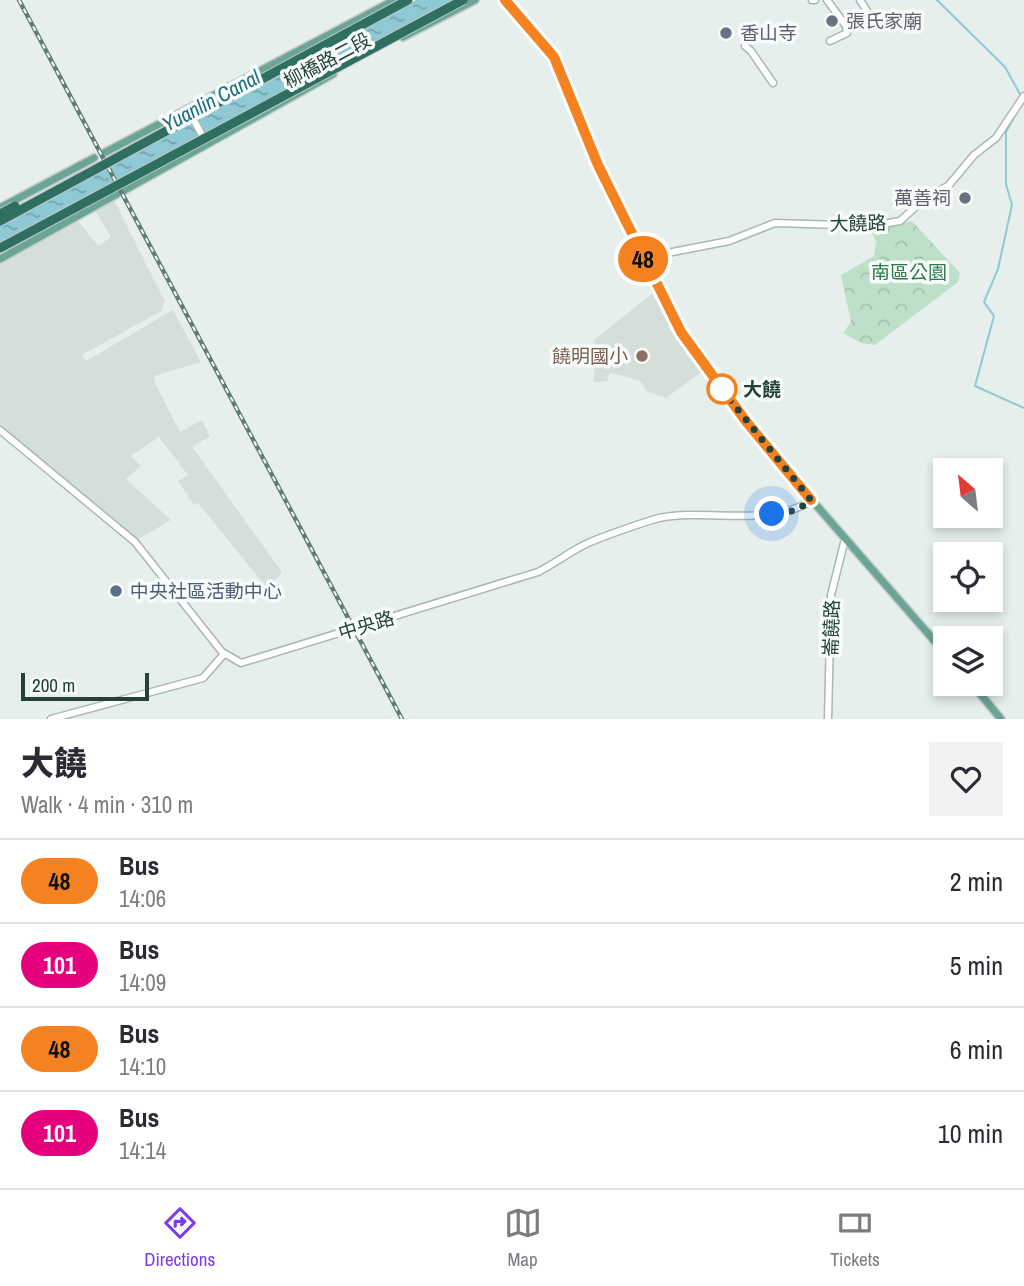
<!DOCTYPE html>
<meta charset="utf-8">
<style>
body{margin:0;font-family:"Archivo Narrow","Noto Sans TC",sans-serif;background:#f2f2f3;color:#2b2b33;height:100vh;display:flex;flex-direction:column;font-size:26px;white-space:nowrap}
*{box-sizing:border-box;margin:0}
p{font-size:23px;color:#7c7c81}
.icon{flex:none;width:38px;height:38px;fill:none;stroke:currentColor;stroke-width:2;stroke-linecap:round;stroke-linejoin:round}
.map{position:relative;height:719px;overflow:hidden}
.details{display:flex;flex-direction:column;background:#fff;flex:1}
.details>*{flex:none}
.badge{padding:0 14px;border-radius:23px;font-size:24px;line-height:46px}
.needle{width:46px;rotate:332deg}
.fabs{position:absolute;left:933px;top:458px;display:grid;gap:14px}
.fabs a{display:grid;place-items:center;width:70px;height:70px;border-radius:0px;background:#fff;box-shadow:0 4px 10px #0003;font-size:35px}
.scale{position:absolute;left:21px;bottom:18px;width:128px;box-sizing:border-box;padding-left:7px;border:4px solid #24423a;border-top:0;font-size:19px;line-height:24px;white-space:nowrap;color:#24423a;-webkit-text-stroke:5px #f7fbf9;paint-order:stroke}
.you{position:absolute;width:35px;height:35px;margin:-18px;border:5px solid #fff;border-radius:50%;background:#1a73e8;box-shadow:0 0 0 10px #1a73e833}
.map>.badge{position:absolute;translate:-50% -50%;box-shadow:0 0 0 4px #fff}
.round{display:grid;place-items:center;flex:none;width:74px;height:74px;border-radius:0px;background:#f2f2f3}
.overview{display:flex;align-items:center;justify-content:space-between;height:119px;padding:0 21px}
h1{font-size:33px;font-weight:800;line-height:52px}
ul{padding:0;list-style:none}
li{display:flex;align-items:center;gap:21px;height:84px;padding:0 21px;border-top:2px solid #e1e1e2}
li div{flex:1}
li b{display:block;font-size:26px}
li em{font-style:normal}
li .badge{min-width:77px;font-weight:700;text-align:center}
.tabs{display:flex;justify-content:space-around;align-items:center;height:98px;border-top:2px solid #e1e1e2;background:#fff;font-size:19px;color:#7c7c81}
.tabs a{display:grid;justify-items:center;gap:4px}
.tabs .selected{color:#7c3aed}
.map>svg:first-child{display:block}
.built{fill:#d4dfda}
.park{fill:url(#park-crowns)}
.water{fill:url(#water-ripples)}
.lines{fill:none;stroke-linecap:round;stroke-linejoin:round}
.stream{stroke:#8ec9d4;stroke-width:2}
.minor-casing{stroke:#a8b8b2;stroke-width:9}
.major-casing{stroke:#c2cac8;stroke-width:10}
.minor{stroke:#fff;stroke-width:6}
.major{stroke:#6aa596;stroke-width:7}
.rail-casing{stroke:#5f7d75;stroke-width:4.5}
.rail{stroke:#f7fbf9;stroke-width:2;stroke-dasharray:5;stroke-linecap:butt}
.highway-bridge-casing{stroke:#c2cac8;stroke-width:11;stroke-linecap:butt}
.highway-bridge{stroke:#2f6f62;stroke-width:9}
.line-casing{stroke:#fff;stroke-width:16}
.line{stroke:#f58220;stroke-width:10}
.walk{stroke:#24423a;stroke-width:7;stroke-dasharray:0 12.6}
.worship-dot{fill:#6b7280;stroke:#f7fbf9;stroke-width:2.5}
.education-dot{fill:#8d6e63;stroke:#f7fbf9;stroke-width:2.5}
.stop-dot{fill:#fff;stroke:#f58220;stroke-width:3.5}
.service-dot{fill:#5c6f8a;stroke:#f7fbf9;stroke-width:2.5}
.labels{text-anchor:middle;stroke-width:7;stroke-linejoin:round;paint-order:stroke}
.worship-label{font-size:19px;fill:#5b616d;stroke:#f7fbf9;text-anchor:start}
.street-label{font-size:19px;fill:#24423a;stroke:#f7fbf9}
.park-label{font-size:19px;fill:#2d7a4b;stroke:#f7fbf9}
.education-label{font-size:19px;fill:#785e54;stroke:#f7fbf9;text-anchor:end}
.stop-label{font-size:19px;font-weight:bold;fill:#24423a;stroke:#f7fbf9;text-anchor:start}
.service-label{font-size:19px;fill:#4e5e75;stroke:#f7fbf9;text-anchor:start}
.water-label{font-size:21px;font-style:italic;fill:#1c6f80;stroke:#f7fbf9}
</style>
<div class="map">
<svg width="1024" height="719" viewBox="0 0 1024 719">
<defs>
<pattern id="park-crowns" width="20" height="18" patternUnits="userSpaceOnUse" patternTransform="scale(1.75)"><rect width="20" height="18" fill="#bfe0c8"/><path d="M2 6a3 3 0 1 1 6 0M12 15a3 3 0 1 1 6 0" fill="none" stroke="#a4c1ad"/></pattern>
<pattern id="water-ripples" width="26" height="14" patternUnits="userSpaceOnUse" patternTransform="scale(1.75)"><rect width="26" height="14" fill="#8ec9d4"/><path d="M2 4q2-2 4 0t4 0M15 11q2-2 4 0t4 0" fill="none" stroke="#74a5ad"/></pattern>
</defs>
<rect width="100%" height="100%" fill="#e6efeb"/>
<g class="built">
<polygon points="113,199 165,301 161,311 82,355 86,361 173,310 201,362 154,376 155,383 180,432 202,420 210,436 192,447 282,572 268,589 198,503 194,505 178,481 188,475 159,437 131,456 141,466 126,479 171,520 137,540 0,427 0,260 76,218 98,246 111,237 94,209"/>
<polygon points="653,293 701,372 666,398 646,391 642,382 624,376 610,373 607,381 594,382 594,340"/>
</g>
<polygon class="park" points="912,221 960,273 958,282 875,345 861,343 843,333 851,322 841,275 874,256 876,241 871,231"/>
<polygon class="water" points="416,0 453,0 0,244 0,223"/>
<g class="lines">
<g class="stream">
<polyline points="937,0 1005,67 1021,96"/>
<polyline points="1023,101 1006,132 1006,184 1012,205 998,269 984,302 994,316 975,386 1024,408"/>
</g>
<g class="minor-casing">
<g id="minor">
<polyline points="812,0 815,0"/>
<polyline points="827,0 846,26 847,33 830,41"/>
<polyline points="860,0 874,22"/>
<polyline points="745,46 751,51 773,83"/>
<polyline points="189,111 205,141"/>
<polyline points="642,258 729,241 775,223 871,226 900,221 922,201 949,185 974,155 996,138 1024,96"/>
<path d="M0,430L135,542L222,652L241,663L538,572C554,564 568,553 584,545C595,539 647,521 659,518C708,508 767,528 811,501"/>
<polyline points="51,719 203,678 224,654"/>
<polyline points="828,719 831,595 845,539"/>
</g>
</g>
<g class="major-casing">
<g id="major">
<polyline points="505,0 554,57 598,165 681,333 783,467 945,653"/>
<polyline points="403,37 475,0"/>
<polyline points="104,153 395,0"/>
<polyline points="123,191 333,74"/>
<polyline points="0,208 94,158"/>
<polyline points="0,259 117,194"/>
<polyline points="972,684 1001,719"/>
</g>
</g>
<use href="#minor" class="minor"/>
<use href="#major" class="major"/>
<g class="rail-casing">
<polyline id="rail" points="19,0 402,719"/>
</g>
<use href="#rail" class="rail"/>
<g class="highway-bridge-casing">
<g id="highway-bridge">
<polyline points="0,214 15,206"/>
<polyline points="0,221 408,0"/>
<polyline points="0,248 463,0"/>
</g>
</g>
<use href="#highway-bridge" class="highway-bridge"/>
</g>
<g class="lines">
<g class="line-casing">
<polyline id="line" points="505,0 554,57 598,165 681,332 745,420 811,500"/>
</g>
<use href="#line" class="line"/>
<polyline class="walk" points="722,389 718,385 811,500 797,510 772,514"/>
</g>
<g class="worship-dot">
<circle cx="832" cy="21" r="7"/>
<circle cx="726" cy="33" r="7"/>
<circle cx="965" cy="198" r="7"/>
</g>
<circle class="education-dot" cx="642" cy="356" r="7"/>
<circle class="stop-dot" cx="722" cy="389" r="14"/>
<circle class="service-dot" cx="116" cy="591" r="7"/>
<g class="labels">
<g class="worship-label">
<text x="846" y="28">張氏家廟</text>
<text x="740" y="40">香山寺</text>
<text x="951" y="205" text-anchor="end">萬善祠</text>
</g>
<g class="street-label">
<text transform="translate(327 60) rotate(-28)" y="7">柳橋路二段</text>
<text transform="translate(858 223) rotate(-1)" y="7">大饒路</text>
<text transform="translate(366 625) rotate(-17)" y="7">中央路</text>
<text transform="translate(831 628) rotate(-88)" y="7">崙饒路</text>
</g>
<g class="park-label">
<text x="909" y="279">南區公園</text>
</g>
<g class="education-label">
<text x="628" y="363">饒明國小</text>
</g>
<g class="stop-label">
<text x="743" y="396">大饒</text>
</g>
<g class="service-label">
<text x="130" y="598">中央社區活動中心</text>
</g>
<g class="water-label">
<text transform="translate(211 101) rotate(-28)" y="7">Yuanlin Canal</text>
</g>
</g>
</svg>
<div class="fabs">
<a><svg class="needle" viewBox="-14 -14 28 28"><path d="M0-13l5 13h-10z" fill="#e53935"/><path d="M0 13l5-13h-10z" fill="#7c7c81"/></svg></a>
<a><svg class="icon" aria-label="locate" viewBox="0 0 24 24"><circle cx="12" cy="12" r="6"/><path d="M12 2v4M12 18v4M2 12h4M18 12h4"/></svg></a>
<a><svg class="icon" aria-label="layers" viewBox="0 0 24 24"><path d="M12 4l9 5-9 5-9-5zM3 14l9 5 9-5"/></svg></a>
</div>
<div class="scale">200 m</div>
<div class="you" style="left:772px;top:514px"></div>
<b class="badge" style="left:643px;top:259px;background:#f58220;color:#111">48</b>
</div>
<section class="details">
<div class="overview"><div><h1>大饒</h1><p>Walk · 4 min · 310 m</p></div><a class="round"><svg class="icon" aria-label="heart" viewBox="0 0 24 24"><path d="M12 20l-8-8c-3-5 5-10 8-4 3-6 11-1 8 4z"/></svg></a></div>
<ul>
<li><span class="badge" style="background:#f58220;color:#111">48</span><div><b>Bus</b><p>14:06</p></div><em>2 min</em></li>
<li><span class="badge" style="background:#e6007e;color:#fff">101</span><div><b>Bus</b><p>14:09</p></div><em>5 min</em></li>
<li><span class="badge" style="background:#f58220;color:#111">48</span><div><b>Bus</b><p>14:10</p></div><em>6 min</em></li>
<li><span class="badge" style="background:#e6007e;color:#fff">101</span><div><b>Bus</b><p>14:14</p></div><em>10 min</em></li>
</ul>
</section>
<nav class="tabs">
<a class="selected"><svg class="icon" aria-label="directions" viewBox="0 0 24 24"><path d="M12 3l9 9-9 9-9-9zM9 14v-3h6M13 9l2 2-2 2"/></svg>Directions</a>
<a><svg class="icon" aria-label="map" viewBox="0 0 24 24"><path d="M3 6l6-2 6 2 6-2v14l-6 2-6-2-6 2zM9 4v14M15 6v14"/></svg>Map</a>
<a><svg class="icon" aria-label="tickets" viewBox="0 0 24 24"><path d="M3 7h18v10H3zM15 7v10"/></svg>Tickets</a>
</nav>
